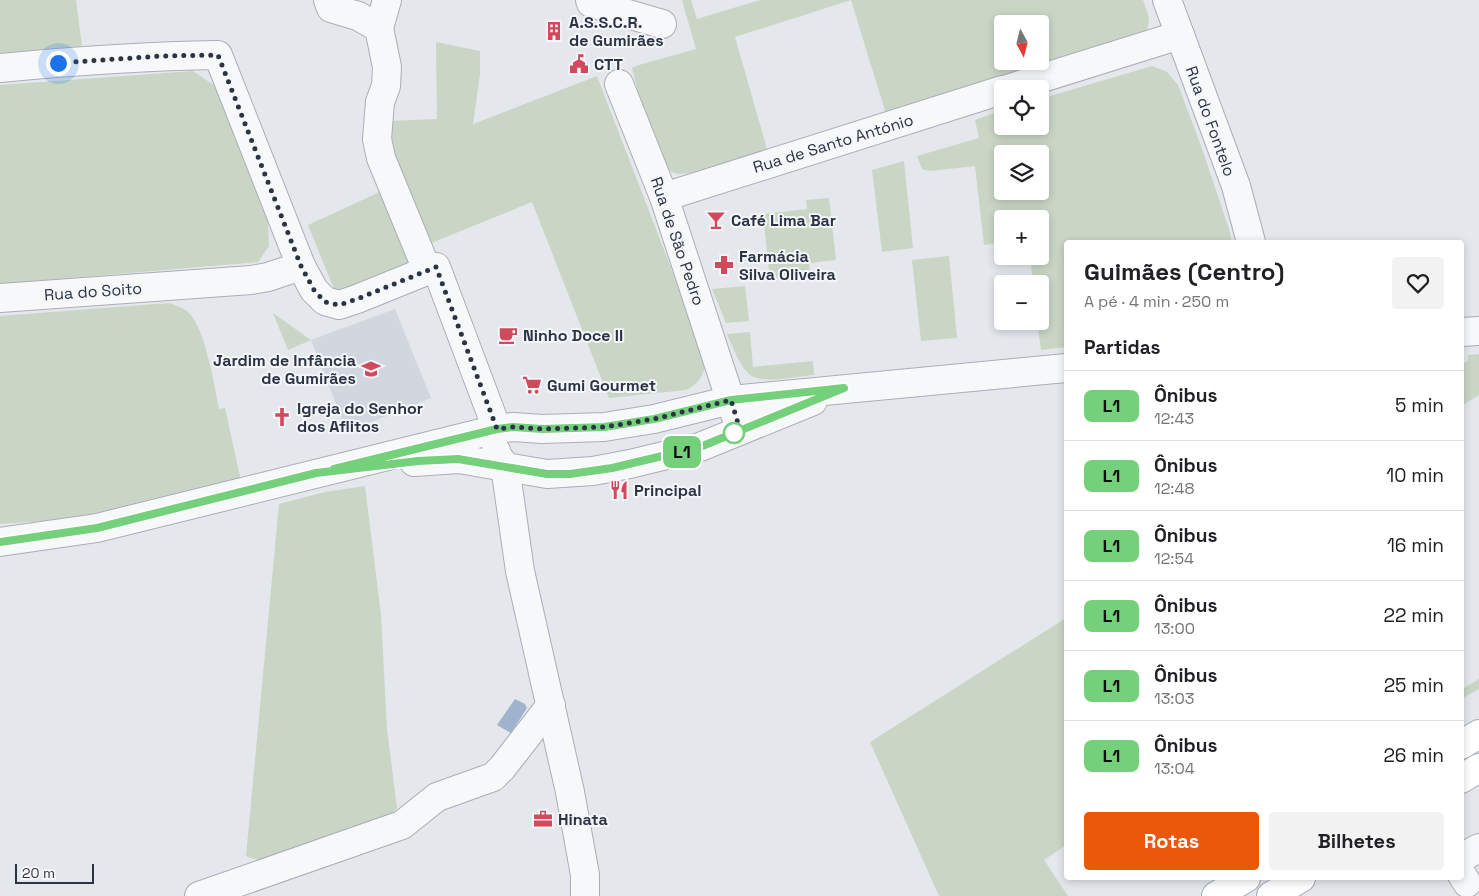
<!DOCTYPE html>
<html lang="pt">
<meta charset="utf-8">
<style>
body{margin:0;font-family:"Space Grotesk",sans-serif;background:#f2f2f2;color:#202124;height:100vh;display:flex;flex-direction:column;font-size:19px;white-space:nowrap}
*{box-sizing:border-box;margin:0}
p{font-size:16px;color:#757577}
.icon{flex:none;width:28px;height:28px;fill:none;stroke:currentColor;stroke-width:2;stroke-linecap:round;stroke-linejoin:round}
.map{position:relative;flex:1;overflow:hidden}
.drawer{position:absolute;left:1064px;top:240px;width:400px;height:640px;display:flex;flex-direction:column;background:#fff;border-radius:5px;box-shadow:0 2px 8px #0003}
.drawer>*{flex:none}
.badge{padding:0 10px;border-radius:8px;font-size:18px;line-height:32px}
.needle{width:32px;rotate:173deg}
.tools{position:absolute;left:994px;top:15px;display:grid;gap:10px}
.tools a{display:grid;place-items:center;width:55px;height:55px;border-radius:5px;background:#fff;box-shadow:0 2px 8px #0003;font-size:25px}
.scale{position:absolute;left:15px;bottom:12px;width:79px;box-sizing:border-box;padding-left:5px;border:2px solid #2b3445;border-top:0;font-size:14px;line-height:18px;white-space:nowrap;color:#2b3445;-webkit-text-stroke:4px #f4f6f9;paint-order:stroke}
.you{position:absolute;width:25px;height:25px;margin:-12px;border:4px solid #fff;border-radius:50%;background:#1a73e8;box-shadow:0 0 0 8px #1a73e833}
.map>.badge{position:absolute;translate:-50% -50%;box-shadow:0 0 0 2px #fff}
h2{padding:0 20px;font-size:19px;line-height:45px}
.round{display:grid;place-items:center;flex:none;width:52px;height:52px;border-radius:5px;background:#f2f2f2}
.summary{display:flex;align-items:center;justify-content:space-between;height:85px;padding:0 20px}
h1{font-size:24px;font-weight:800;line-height:38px}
.action{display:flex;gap:10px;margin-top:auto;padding:10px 20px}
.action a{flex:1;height:58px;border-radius:5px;background:#ea580c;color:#fff;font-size:20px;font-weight:800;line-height:58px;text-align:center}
.action a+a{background:#f2f2f2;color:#202124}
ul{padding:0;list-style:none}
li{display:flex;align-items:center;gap:15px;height:70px;padding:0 20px;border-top:1px solid #e0e0e0}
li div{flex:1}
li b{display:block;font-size:19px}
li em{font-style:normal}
li .badge{min-width:55px;font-weight:700;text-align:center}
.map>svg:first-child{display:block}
.built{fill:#d2d6de}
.green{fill:#c9d6c5;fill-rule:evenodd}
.water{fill:#9fb4cc}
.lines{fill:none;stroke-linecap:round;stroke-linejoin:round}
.minor-casing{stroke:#a9aeb7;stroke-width:30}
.major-casing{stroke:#a3abb8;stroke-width:30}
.minor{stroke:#f7f8fa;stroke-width:28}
.major{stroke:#fff;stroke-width:28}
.line-casing{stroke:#fff;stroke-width:11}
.line{stroke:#74d07a;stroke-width:8}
.walk{stroke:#2b3445;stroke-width:5;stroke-dasharray:0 9}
.stop-dot{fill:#fff;stroke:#74d07a;stroke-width:2.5}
.labels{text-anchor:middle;stroke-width:4;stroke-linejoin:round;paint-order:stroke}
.poi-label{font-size:16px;font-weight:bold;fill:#2b3445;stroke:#f4f6f9;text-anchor:start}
.street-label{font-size:16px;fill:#2b3445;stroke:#f4f6f9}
</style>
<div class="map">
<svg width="1479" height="896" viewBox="0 0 1479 896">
<rect width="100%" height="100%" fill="#e4e7ec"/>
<polygon class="built" points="395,309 431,398 347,432 311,340"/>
<g class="green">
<polygon points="0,0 76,0 82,46 0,53"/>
<path d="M682,0H691L697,19L760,0H1143L1148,14L1149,22L1147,30L1137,35L886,114L851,0L735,37L767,149L690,173C685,173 679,175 674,173C654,165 638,91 632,68L639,65L696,49ZM1002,24H1040V61H1002Z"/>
<path d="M436,42L480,51V74L473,124L597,76L706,359C704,374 701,383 686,390L609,398L532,202L429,244L394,163L390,121L437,119Z"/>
<path d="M1152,66L1167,72L1178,85L1200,143L1229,229L1232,242H1066V347L1041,350L1037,321H1040V284H1033L1030,256H1040V219H1002V242L984,245L975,166L930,171L922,169L917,156L979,138L975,120L1002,110V126H1040V99ZM1002,154H1040V191H1002Z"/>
<polygon points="193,71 215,86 268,222 269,246 258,262 0,284 0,85"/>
<polygon points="904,161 913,248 882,252 872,170"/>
<polygon points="384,190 415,261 341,292 334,289 308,225"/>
<polygon points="829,198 836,260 809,263 810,274 770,279 763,214 807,209 806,200"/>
<polygon points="949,256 957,338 921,341 912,260"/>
<polygon points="745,286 749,321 726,323 712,289"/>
<path d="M169,303C177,306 185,308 190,314C206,333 214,383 219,409L225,408L241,481L146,503L60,520L0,524V316Z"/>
<polygon points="273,313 311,340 288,350"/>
<path d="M750,332L753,367L813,361L814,375C797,376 760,386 748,373C738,363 733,347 727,334Z"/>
<polygon points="1479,354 1479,395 1461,406 1461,365 1468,361 1468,355"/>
<path d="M365,486L381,615L387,729L397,808L391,818L274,857C264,859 255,861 246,856L279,504L325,492Z"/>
<polygon points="1066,618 1066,845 1044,860 1068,896 939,896 870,742"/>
<polygon points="1479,679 1479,689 1461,699 1461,690"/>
</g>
<polygon class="water" points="515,699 525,704 527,708 511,733 497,725"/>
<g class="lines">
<g class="minor-casing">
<g id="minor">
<polyline points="328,0 331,8 358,16 379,28 387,67 386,86 380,102 377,139 381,158 427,270"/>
<polyline points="590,0 591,3 662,24"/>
<polyline points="1167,0 1236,186 1251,242"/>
<polyline points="379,28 387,0"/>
<path d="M0,68C73,61 145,56 218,55L301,266L314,290L325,301L339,305L357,299L436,267L497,429"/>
<polyline points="619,84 664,197 736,417"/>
<polyline points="1007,89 1180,35"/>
<polyline points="664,197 1002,90"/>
<polyline points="0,298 251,280 268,277 301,266"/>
<polyline points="1461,332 1479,331"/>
<polyline points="496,451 497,455 505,466 520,571 570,792 585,875 585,896"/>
<polyline points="414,462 459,459 547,474 593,471 630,464 700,447 813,401"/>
<polyline points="0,542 97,528 497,429 513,427 542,429 604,427 654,419 731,400 1066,368"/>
<polyline points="1461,858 1479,848"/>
<polyline points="1461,873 1467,883"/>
<polyline points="199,896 402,825 437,797 493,777 502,768 551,705"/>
</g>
</g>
<g class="major-casing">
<g id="major">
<polyline points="1461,745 1479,734"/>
<polyline points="1461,779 1479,768"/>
<polyline points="1216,896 1246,878"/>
<polyline points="1271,896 1301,878"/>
</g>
</g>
<use href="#minor" class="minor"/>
<use href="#major" class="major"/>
</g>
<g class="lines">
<g class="line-casing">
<polyline id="line" points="0,542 97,528 316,473 418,461 458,459 547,474 570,474 612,468 700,447 844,388 731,400 654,419 604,427 542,429 513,427 497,429 334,469"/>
</g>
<use href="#line" class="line"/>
<polyline class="walk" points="58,63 162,56 218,55 301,266 314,290 325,302 339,305 357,299 436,267 497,429 513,427 542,429 604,427 654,419 731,400 740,430 734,433"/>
</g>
<defs>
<g id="building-bare" transform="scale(1.5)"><path d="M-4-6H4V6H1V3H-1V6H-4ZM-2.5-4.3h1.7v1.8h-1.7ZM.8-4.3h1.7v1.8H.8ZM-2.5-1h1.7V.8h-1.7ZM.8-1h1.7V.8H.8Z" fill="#d1495b" stroke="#f4f6f9" stroke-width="2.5" paint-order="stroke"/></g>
<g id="civic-bare" transform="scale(1.5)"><path d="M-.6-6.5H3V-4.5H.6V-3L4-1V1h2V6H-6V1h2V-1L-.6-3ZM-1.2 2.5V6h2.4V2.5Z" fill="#d1495b" stroke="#f4f6f9" stroke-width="2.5" paint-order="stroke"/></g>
<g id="bar-bare" transform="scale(1.5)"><path d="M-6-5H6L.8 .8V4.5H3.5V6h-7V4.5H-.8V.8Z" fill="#d1495b" stroke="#f4f6f9" stroke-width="2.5" paint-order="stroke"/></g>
<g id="pharmacy-bare" transform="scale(1.5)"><path d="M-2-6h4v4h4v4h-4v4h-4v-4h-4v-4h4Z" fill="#d1495b" stroke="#f4f6f9" stroke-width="2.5" paint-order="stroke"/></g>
<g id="cafe-bare" transform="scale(1.5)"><path d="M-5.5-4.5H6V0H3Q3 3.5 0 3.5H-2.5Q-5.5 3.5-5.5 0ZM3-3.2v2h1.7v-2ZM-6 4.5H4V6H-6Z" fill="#d1495b" stroke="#f4f6f9" stroke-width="2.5" paint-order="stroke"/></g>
<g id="school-bare" transform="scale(1.5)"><path d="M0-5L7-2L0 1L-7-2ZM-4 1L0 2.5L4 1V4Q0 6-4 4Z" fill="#d1495b" stroke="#f4f6f9" stroke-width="2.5" paint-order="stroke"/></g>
<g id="supermarket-bare" transform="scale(1.5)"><path d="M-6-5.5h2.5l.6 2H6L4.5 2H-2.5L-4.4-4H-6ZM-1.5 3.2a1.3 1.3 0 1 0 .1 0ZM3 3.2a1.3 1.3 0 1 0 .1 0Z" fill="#d1495b" stroke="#f4f6f9" stroke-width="2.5" paint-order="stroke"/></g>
<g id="church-bare" transform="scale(1.5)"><path d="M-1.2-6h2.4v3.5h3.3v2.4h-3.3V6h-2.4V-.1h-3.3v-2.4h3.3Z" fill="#d1495b" stroke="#f4f6f9" stroke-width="2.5" paint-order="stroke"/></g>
<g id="restaurant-bare" transform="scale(1.5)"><path d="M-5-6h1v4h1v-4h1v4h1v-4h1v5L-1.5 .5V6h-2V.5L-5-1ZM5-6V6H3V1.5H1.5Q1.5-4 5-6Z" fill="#d1495b" stroke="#f4f6f9" stroke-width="2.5" paint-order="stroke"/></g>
<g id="office-bare" transform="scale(1.5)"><path d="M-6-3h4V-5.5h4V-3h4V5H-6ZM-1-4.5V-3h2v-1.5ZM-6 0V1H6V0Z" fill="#d1495b" stroke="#f4f6f9" stroke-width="2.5" paint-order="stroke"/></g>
</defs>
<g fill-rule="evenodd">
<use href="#building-bare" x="554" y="31"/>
<use href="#civic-bare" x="579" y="64"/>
<use href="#bar-bare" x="716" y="220"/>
<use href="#pharmacy-bare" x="724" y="265"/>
<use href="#cafe-bare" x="508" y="335"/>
<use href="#school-bare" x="371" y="369"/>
<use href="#supermarket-bare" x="532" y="385"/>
<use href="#church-bare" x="282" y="417"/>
<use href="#restaurant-bare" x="619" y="490"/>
<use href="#office-bare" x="543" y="819"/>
</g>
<circle class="stop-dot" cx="734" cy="433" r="10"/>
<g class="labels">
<g class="poi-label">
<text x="569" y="28">A.S.S.C.R.<tspan x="569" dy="18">de Gumirães</tspan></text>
<text x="594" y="70">CTT</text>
<text x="731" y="226">Café Lima Bar</text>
<text x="739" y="262">Farmácia<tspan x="739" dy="18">Silva Oliveira</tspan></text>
<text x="523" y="341">Ninho Doce II</text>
<text x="356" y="366" text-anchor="end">Jardim de Infância<tspan x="356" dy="18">de Gumirães</tspan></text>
<text x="547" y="391">Gumi Gourmet</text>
<text x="297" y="414">Igreja do Senhor<tspan x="297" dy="18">dos Aflitos</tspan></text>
<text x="634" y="496">Principal</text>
<text x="558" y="825">Hinata</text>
</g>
<g class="street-label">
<text transform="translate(1211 121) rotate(70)" y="6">Rua do Fontelo</text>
<text transform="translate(833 143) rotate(-17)" y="6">Rua de Santo António</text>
<text transform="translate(678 241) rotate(71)" y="6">Rua de São Pedro</text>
<text transform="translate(93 291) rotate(-4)" y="6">Rua do Soito</text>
</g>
</g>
</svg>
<div class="tools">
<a><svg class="needle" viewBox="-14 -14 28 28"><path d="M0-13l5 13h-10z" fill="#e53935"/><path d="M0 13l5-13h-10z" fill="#757577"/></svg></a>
<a><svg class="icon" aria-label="locate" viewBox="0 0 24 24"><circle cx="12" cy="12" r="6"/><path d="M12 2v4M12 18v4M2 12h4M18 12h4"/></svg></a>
<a><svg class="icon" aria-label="layers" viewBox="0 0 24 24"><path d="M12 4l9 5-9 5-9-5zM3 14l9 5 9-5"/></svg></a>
<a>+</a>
<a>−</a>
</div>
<div class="scale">20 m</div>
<div class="you" style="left:58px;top:63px"></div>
<b class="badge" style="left:682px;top:452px;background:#74d07a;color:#111">L1</b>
<section class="drawer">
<div class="summary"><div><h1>Guimães (Centro)</h1><p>A pé · 4 min · 250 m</p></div><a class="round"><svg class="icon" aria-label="heart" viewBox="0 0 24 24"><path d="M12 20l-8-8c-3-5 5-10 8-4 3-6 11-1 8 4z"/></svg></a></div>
<h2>Partidas</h2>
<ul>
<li><span class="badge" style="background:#74d07a;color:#111">L1</span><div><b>Ônibus</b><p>12:43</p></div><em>5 min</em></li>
<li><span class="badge" style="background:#74d07a;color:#111">L1</span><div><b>Ônibus</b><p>12:48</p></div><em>10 min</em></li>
<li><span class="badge" style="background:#74d07a;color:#111">L1</span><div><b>Ônibus</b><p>12:54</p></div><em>16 min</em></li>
<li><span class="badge" style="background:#74d07a;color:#111">L1</span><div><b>Ônibus</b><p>13:00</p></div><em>22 min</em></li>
<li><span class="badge" style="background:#74d07a;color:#111">L1</span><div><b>Ônibus</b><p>13:03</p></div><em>25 min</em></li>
<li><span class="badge" style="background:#74d07a;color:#111">L1</span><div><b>Ônibus</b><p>13:04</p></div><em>26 min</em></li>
</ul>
<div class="action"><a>Rotas</a><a>Bilhetes</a></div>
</section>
</div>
